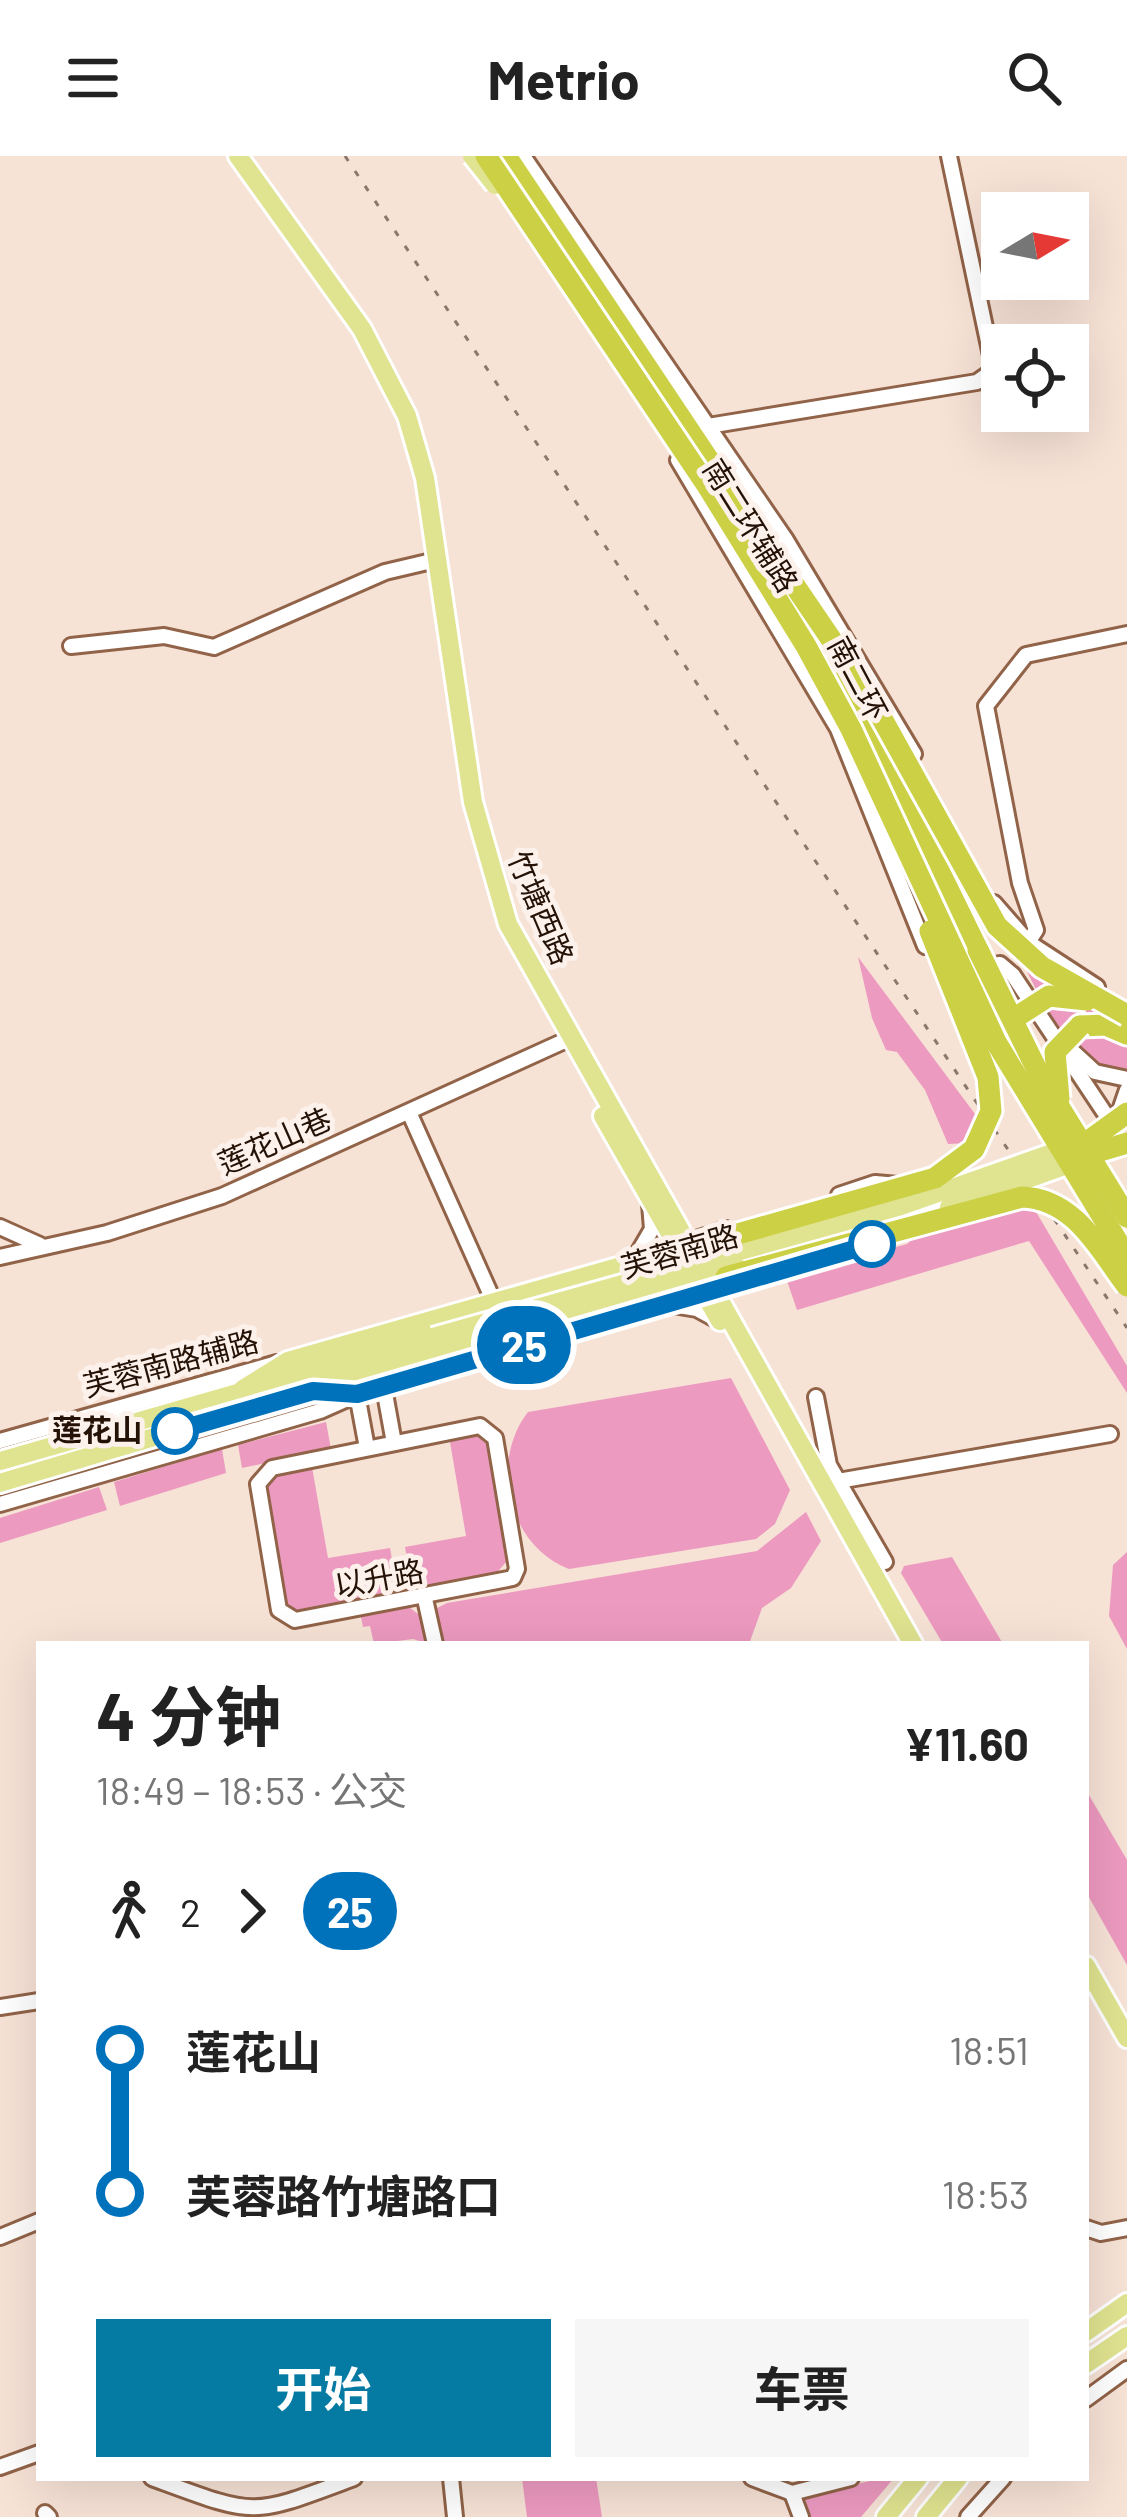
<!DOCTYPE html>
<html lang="zh">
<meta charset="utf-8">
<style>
body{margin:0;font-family:Barlow,"Noto Sans SC",sans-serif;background:#f6f6f6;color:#222;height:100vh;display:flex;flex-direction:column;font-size:45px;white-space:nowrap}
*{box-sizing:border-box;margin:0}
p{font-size:39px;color:#767676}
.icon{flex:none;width:66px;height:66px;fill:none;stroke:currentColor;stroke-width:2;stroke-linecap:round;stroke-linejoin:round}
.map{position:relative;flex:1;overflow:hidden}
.side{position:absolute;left:36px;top:1485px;width:1053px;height:840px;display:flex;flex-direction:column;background:#fff;border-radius:0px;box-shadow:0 12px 48px #0002}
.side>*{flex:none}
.badge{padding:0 24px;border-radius:39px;font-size:42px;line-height:78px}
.needle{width:78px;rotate:80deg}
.fabs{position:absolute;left:981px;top:36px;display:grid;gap:24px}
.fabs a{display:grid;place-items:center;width:108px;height:108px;border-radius:0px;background:#fff;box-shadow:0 12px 48px #0002;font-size:60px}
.map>.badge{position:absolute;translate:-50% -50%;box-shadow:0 0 0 6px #fff}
.legs{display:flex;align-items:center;gap:18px;height:132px;padding:0 60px;font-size:39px}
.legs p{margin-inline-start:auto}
.headline{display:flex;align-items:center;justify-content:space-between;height:204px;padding:0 60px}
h1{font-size:66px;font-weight:700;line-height:90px}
.action{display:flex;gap:24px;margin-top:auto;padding:24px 60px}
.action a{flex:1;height:138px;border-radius:0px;background:#057aa2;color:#fff;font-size:48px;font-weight:700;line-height:138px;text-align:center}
.action a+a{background:#f6f6f6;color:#222}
ul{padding:0 60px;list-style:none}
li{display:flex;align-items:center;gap:42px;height:144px;font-size:45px}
li i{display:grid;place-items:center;width:18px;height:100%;margin:0 15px;background:currentColor}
li i::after{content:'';width:30px;height:30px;margin:-15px;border:9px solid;border-radius:50%;background:#fff}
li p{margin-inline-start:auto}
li:first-child i{background:linear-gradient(#0000 50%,currentColor 0)}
li:last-child i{background:linear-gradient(currentColor 50%,#0000 0)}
header{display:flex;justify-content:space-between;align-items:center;height:156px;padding:0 60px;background:#fff;font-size:54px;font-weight:700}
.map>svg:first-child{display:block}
.green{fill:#ed9ac0}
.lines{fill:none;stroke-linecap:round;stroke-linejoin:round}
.minor-casing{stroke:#916348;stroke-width:20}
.major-casing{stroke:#fff;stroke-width:24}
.highway-casing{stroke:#fff;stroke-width:27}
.minor{stroke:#fff;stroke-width:14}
.major{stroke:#e0e38f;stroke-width:18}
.highway{stroke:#ccd045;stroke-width:21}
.rail{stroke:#8b776c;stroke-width:3;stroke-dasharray:6 12;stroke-linecap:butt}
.major-bridge-casing{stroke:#fff;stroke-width:24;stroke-linecap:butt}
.highway-bridge-casing{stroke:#fff;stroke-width:27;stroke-linecap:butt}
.major-bridge{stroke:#e0e38f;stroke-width:18}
.highway-bridge{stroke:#ccd045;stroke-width:21}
.line-1-casing{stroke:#fff;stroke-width:27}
.line-1{stroke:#0072bc;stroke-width:18}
.stop-1-dot{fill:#fff;stroke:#0072bc;stroke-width:6}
.labels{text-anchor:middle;stroke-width:10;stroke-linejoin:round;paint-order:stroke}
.street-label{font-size:30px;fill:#241207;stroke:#fcf1eb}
.stop-label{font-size:30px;font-weight:bold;fill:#241207;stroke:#fcf1eb;text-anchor:end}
</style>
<header><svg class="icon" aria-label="menu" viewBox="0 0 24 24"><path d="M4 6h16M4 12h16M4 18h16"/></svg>Metrio<svg class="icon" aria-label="search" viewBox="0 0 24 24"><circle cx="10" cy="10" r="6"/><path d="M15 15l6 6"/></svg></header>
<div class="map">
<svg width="1127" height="2361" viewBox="0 0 1127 2361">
<rect width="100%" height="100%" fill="#f7e2d6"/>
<g class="green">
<polygon points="858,801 981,966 971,987 948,988 925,934 897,896 886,894 872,862"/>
<path d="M1022,806L1127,865V916C1069,907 1047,854 1022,806Z"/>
<polygon points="1032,1049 1127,1210 1127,1237 1029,1085 797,1154 786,1122 907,1088 927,1069"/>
<path d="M731,1222L790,1334L775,1368L756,1383L569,1413C508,1390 489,1306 528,1256Z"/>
<polygon points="326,1266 331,1293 242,1312 238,1289"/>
<polygon points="475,1276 487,1287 507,1405 494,1420 412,1434 405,1391 466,1380 449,1280"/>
<polygon points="222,1293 226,1317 120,1350 114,1326"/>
<polygon points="312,1311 328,1402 390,1392 398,1438 292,1456 282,1451 263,1337 274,1317"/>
<polygon points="99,1331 107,1354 0,1387 0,1362"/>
<polygon points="806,1356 821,1385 791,1432 762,1452 749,1488 441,1488 437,1452 447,1447 757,1395"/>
<polygon points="1127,1396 1127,1493 1109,1460 1113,1409"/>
<polygon points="952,1401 1003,1488 943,1488 901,1417 904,1410"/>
<polygon points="409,1451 422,1461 429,1488 413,1483 374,1488 370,1470 363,1471 361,1461"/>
<polygon points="1086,1634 1127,1704 1127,1809 1086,1736"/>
<polygon points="522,2322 596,2322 602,2361 527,2361"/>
<polygon points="883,2322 894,2322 861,2361 811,2361 804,2340"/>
</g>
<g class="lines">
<g class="minor-casing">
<g id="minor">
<polyline points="523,0 786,384 914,598"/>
<polyline points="708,270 977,226 994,214 949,0"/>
<polyline points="678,304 838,573 925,790"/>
<polyline points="71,490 164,480 214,491 385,416 436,404"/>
<polyline points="994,747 1028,786 1097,831"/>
<polyline points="1028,786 1036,774 1020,727 986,550 1026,499 1127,478"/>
<polyline points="982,811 1000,808 1013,819 1114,971"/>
<polyline points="1070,893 1095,916 1127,923"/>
<polyline points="409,956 494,1146"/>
<polyline points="1116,966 1127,934"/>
<polyline points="839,1039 875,1027 898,1029"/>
<polyline points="915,1066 932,1052 958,1044"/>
<polyline points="0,1071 40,1089"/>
<polyline points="679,1089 726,1073"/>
<polyline points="0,1101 107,1077 222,1040 562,886"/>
<polyline points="634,1104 652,1073 650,1048"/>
<polyline points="727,1111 924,1054"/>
<polyline points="667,1148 697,1153 719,1165"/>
<polyline points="382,1221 394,1287"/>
<polyline points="356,1233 367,1292"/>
<polyline points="816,1241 829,1309 885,1406"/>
<polygon points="480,1270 495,1282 517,1413 513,1422 295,1464 279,1454 258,1328 272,1312"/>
<polyline points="0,1285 277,1207"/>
<polyline points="838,1325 1110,1278"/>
<polyline points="0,1348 320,1255 356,1239"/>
<polyline points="425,1443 435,1488"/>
<polyline points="0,1851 39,1845"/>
<polyline points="1086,2072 1101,2077 1127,2072"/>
<polyline points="0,2081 39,2065"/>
<polyline points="1086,2243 1127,2213"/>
<polyline points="0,2311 39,2297"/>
<path d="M152,2322C258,2361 249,2361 354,2322"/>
<polyline points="451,2322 455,2361"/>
<polyline points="752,2322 792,2337 851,2322"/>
<polyline points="792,2337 801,2361"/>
<polyline points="45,2357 49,2361"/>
<polyline points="968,2361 1003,2322"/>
</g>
</g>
<g class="major-casing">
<g id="major">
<polyline points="238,0 362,173 407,260 425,322 473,646 508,768 913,1488"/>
<polyline points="603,960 720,1165"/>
<polyline points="243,1233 288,1205 688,1091"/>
<polyline points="323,1236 357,1238 678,1143 711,1128"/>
<polyline points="0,1305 433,1181"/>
<polyline points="0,1327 436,1197"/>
<polyline points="1086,1810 1127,1882"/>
<polyline points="1086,2176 1127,2147"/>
<polyline points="1086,2208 1127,2180"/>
<polyline points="886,2361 918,2322"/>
<polyline points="926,2361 958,2322"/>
</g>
</g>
<g class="highway-casing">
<g id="highway">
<polyline points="506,0 803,445"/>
<polyline points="836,504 978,794"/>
<polyline points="1080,870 1106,869 1127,878"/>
</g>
</g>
<use href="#minor" class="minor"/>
<use href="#major" class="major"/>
<use href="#highway" class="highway"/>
<polyline class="rail" points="345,0 1127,1172"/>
<g class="major-bridge-casing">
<g id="major-bridge">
<polyline points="472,0 495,29"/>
<polyline points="949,1051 1081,1004"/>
<polyline points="433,1181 901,1050 1072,990"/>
<polyline points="436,1197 737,1111"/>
</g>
</g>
<g class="highway-bridge-casing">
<g id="highway-bridge">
<polyline points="486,0 708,331 806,490 851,573 996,886 1127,1101"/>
<polyline points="795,430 869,539 997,770 1042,811 1127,859"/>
<polyline points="978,794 1039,918 1127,1061"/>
<polyline points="1021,858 1049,840 1087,844"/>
<polyline points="1059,943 1055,896 1080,870"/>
<polyline points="1091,983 1127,957"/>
<polyline points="1097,996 1127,987"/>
<polyline points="720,1083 935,1022 974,993 991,955 988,921 930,775"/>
<path d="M726,1121L1022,1041C1075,1043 1099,1093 1127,1130"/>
</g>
</g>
<use href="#major-bridge" class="major-bridge"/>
<use href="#highway-bridge" class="highway-bridge"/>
</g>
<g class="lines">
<g class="line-1-casing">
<polyline id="line-1" points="175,1275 313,1235 357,1238 872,1088"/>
</g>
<use href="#line-1" class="line-1"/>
</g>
<g class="stop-1-dot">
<circle cx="872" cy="1088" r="21"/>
<circle cx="175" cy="1275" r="21"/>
</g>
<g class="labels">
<g class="street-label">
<text transform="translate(750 370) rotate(58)" y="10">南二环辅路</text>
<text transform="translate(857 523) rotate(62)" y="10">南二环</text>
<text transform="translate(540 752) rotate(67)" y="10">竹塘西路</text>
<text transform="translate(275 986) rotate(-24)" y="10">莲花山巷</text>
<text transform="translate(680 1096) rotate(-16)" y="10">芙蓉南路</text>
<text transform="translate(171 1208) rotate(-15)" y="10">芙蓉南路辅路</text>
<text transform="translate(379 1423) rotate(-10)" y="10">以升路</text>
</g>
<g class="stop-label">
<text x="142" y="1285">莲花山</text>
</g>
</g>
</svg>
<div class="fabs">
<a><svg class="needle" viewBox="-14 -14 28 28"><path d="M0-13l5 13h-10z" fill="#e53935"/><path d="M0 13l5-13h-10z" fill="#767676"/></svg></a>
<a><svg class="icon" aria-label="locate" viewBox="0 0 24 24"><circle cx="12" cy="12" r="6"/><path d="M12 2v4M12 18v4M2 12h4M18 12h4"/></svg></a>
</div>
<b class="badge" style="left:524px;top:1189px;background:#0072bc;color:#fff">25</b>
<section class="side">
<div class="headline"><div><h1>4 分钟</h1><p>18:49 – 18:53 · 公交</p></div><b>¥11.60</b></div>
<div class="legs"><svg class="icon" aria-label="walk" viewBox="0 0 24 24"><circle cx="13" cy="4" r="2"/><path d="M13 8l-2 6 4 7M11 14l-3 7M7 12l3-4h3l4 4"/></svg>2<svg class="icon" aria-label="forward" viewBox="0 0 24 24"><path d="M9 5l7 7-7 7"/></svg><b class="badge" style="background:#0072bc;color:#fff">25</b></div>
<ul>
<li><i style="color:#0072bc"></i><b>莲花山</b><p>18:51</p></li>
<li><i style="color:#0072bc"></i><b>芙蓉路竹塘路口</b><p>18:53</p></li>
</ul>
<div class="action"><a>开始</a><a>车票</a></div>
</section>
</div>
